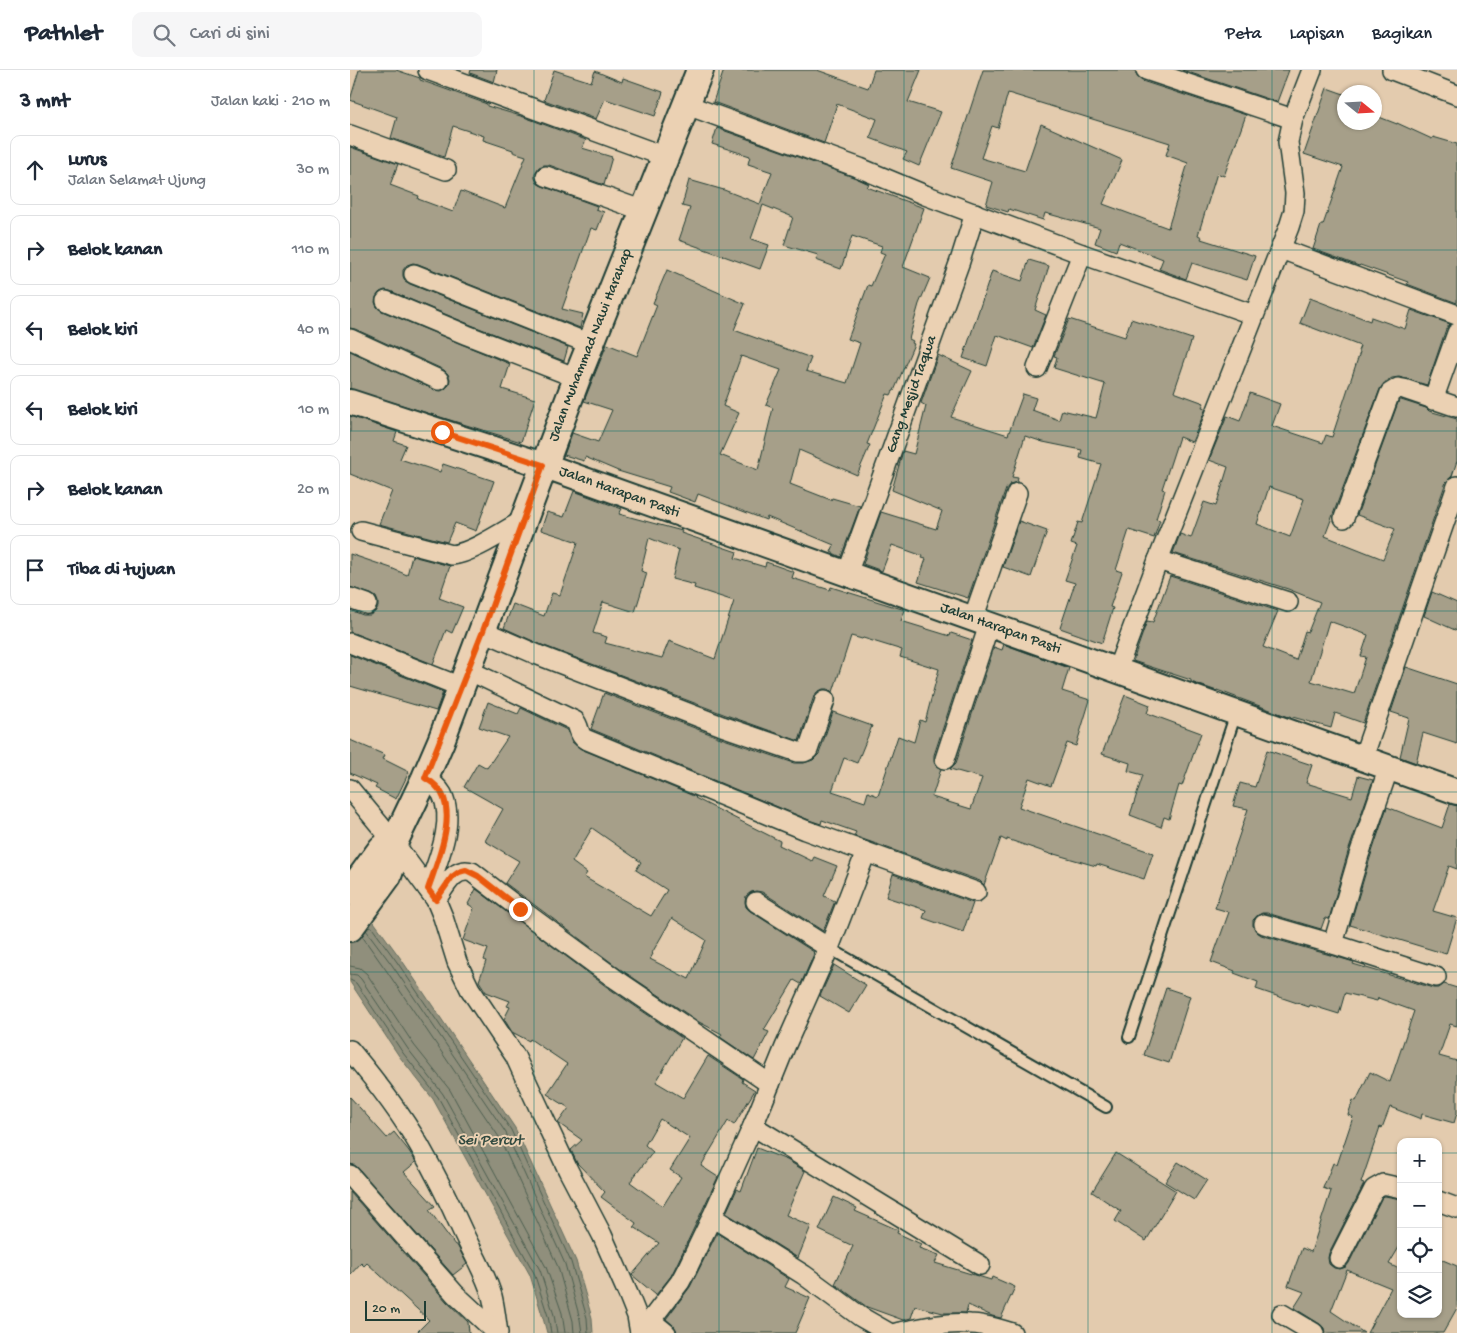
<!DOCTYPE html>
<html lang="id">
<meta charset="utf-8">
<style>
:root{--surface:#fff;--page:#f6f6f7;--text:#1f2937;--muted:#747a83;--line:#e0e1e3}
body{margin:0;font-family:"Gochi Hand",sans-serif;background:var(--page);color:var(--text)}
.controls{position:absolute;right:15px;bottom:15px;display:grid;overflow:hidden;border-radius:10px;box-shadow:0 1px 4px #0004}
.controls button{width:45px;height:45px;display:grid;place-items:center;padding:0;border:0;border-bottom:1px solid var(--line);background:var(--surface);color:var(--text);font:25px sans-serif}
.compass{position:absolute;left:987px;top:15px;width:45px;height:45px;border-radius:50%;background:var(--surface);box-shadow:0 1px 4px #0004;rotate:108deg}
.scale{position:absolute;left:15px;bottom:12px;width:61px;box-sizing:border-box;padding-left:5px;border:2px solid #1f3d34;border-top:0;font-size:14px;line-height:18px;white-space:nowrap;color:#1f3d34;-webkit-text-stroke:4px #ebd1b3;paint-order:stroke}
.stop{position:absolute;width:15px;height:15px;margin:-11px;border:4px solid #ea580c;border-radius:50%;background:#fff}
.stop.end{background:#ea580c;border-color:#fff;box-shadow:0 1px 5px #0008}
.list{margin:0;padding:0;list-style:none}
h2{display:flex;justify-content:space-between;align-items:center;height:65px;margin:0;padding:0 20px;font-size:21px}
h2 small{font-size:16px;font-weight:400;color:var(--muted)}
.list li{display:grid;grid-template-columns:32px 1fr auto;gap:15px;align-items:center;box-sizing:border-box;height:70px;margin:0 10px 10px;padding:0 10px;border:1px solid var(--line);border-radius:10px}
.list b{display:block;font-size:19px;white-space:nowrap}
.list p{margin:0;font-size:16px;white-space:nowrap;color:var(--muted)}
.list em{font-size:16px;font-style:normal;color:var(--muted)}
.icon{flex:none;width:28px;height:28px;fill:none;stroke:currentColor;stroke-width:2;stroke-linecap:round;stroke-linejoin:round}
.map{position:relative;flex:none;width:1107px;height:1263px;overflow:hidden}
header{display:flex;align-items:center;gap:30px;box-sizing:border-box;height:70px;padding:0 25px;background:var(--surface);border-bottom:1px solid var(--line)}
header strong{font-size:24px}
nav{display:flex;gap:28px;margin-inline-start:auto;font-size:18px}
.search{width:350px;height:45px;background:var(--page);display:flex;align-items:center;gap:12px;box-sizing:border-box;padding:0 18px;border-radius:10px;color:var(--muted);font-size:19px}
main{display:flex}
aside{flex:1;background:var(--surface)}
.map>svg:first-child{display:block}
.water{fill:#908f7b;stroke:#636e5f}
.lines{fill:none;stroke-linecap:round;stroke-linejoin:round}
.shore{stroke:#4c5e50;stroke-width:1}
.building{fill:#a69f89;stroke:#1f3d34;fill-rule:evenodd}
.service-casing{stroke:#1f3d34;stroke-width:14}
.minor-casing{stroke:#1f3d34;stroke-width:22}
.tertiary-casing{stroke:#1f3d34;stroke-width:28}
.secondary-casing{stroke:#1f3d34;stroke-width:30}
.service{stroke:#ebd1b3;stroke-width:10}
.minor{stroke:#ebd1b3;stroke-width:19}
.tertiary{stroke:#ebd1b3;stroke-width:24}
.secondary{stroke:#ebd1b3;stroke-width:26}
.route{stroke:#ea580c;stroke-width:6}
.grid{fill:none;stroke:#0f766e;stroke-width:1;stroke-opacity:0.55}
.labels{text-anchor:middle;dominant-baseline:central;stroke-width:4;stroke-linejoin:round;paint-order:stroke}
.street-label{font-size:15px;fill:#1f3d34;stroke:#ebd1b3}
.water-label{font-size:16px;font-style:italic;fill:#30493f;stroke:#ebd1b3}
</style>
<header>
<strong>Pathlet</strong>
<div class="search"><svg class="icon" aria-label="search" viewBox="0 0 24 24"><circle cx="10" cy="10" r="6"/><path d="M15 15l6 6"/></svg>Cari di sini</div>
<nav><a>Peta</a><a>Lapisan</a><a>Bagikan</a></nav>
</header>
<main>
<aside>
<h2>3 mnt<small>Jalan kaki · 210 m</small></h2>
<ul class="list">
<li><svg class="icon" aria-label="ahead" viewBox="0 0 24 24"><path d="M12 20V5M6 11l6-6 6 6"/></svg><div><b>Lurus</b><p>Jalan Selamat Ujung</p></div><em>30 m</em></li>
<li><svg class="icon" aria-label="right" viewBox="0 0 24 24"><path d="M7 20v-9h11M14 6l5 5-5 5"/></svg><div><b>Belok kanan</b></div><em>110 m</em></li>
<li><svg class="icon" aria-label="left" viewBox="0 0 24 24"><path d="M17 20v-9H6M10 6l-5 5 5 5"/></svg><div><b>Belok kiri</b></div><em>40 m</em></li>
<li><svg class="icon" aria-label="left" viewBox="0 0 24 24"><path d="M17 20v-9H6M10 6l-5 5 5 5"/></svg><div><b>Belok kiri</b></div><em>10 m</em></li>
<li><svg class="icon" aria-label="right" viewBox="0 0 24 24"><path d="M7 20v-9h11M14 6l5 5-5 5"/></svg><div><b>Belok kanan</b></div><em>20 m</em></li>
<li><svg class="icon" aria-label="arrive" viewBox="0 0 24 24"><path d="M6 21V4h12l-3 4 3 4H6"/></svg><div><b>Tiba di tujuan</b></div></li>
</ul>
</aside>
<div class="map">
<svg width="1107" height="1263" viewBox="0 0 1107 1263">
<rect width="100%" height="100%" fill="#e3cbae"/>
<filter id="ink" filterUnits="userSpaceOnUse"><feTurbulence type="fractalNoise" baseFrequency=".02" numOctaves="2"/><feDisplacementMap in="SourceGraphic" scale="10" xChannelSelector="R" yChannelSelector="G"/><feConvolveMatrix kernelMatrix="1 2 1 2 8 2 1 2 1" color-interpolation-filters="sRGB"/></filter>
<g filter="url(#ink)">
<path class="water" d="M0,819l51,70 114,169 61,133 16,57 1,15h-46l-4,-15 -13,-43 -97,-176 -34,-43 -49,-74z"/>
<g class="lines">
<path class="shore" d="M20,855l27,37 114,168 60,132 16,56 1,15
M16,860l26,35 114,168 59,131 15,55 2,14
M12,866l24,34 113,167 59,130 15,54 1,12
M0,896l10,2 7,6 47,71 36,45 96,177 16,46 3,20
M0,904l7,1 4,4 47,70 35,45 97,176 14,45 3,18
M0,910l6,3 47,70 35,44 96,176 14,43 3,17"/>
</g>
<path class="building" d="M9,0h37l24,8v2l67,24v2l37,11 62,23 -4,8 30,9 -8,28 -55,-20h-5l-5,2 -4,6v5l2,5 5,3 55,20 -1,3 8,3 -7,18 -6,-2 -29,81 21,5 -3,14 -162,-64 -5,-1 -6,2 -4,5v6l2,5 5,3 158,63 -4,14 -93,-36 -81,-34 -5,-1 -5,2 -4,5 -1,5 2,5 5,4 128,53 -8,25 33,10 -14,43 -171,-53v-38l85,39 6,1 4,-2 4,-4 1,-6 -2,-5 -4,-4 -89,-41 -5,-1v-181l48,17 -8,21 29,11 -1,3 35,13 8,-21 44,17 21,-52 -13,-4v-2l-30,-10 1,-4 -31,-10 -9,31 -53,-19 6,-21 -47,-17z
M121,0h26l-3,12 -24,-9z
M204,0l37,12 4,-11 27,11 1,-4 40,14 -8,24 -50,-17 -9,20 -52,-19z
M374,0h93l51,18 6,-18h47l-13,32 33,10 -22,54 -16,-7 4,-7 -37,-14 7,-19 -40,-15 -13,39 -111,-41z
M633,0h152l2,7 5,4 104,34 -22,61 -7,-3 -19,62 4,2 -1,2 54,17 -8,24 -55,-17 -6,16 -27,-10 4,-10 -44,-17 -3,9 -21,-8 5,-15 -55,-15 -2,7 -34,-11 -1,3 -22,-7 7,-23 -42,-14zM658,23l162,50 -4,12 22,8 -20,65 -65,-24 19,-44 -81,-36 -16,47 -44,-13 11,-32 6,2z
M832,0h107l-12,32z
M977,18l17,6v28h30v-7l23,9v-1l35,16 1,-2 24,7v159l-50,-19 1,-2 -48,-17 -1,1 -46,-17 8,-24h2l20,-58 -39,-13z
M367,58l139,50 13,6 -2,3 57,21 -21,59 27,11 -11,26 -10,35 4,2 -1,2 2,1 -20,47h-1l-2,4 -4,-1 -20,50 3,1 -13,30 -58,-25 -9,34 41,16 1,-2 28,8 -19,51 -10,-5 3,-7 -67,-28 -1,3 -68,-26 -3,8 -27,-10 2,-5 -52,-16 -33,-14 -1,4 -20,-6 8,-22 26,9 14,-32 -28,-9 23,-57 30,12 20,-51 -4,-2 14,-33 78,34 -11,26 77,28 -5,13 41,12 13,-40 -12,-4 20,-54 3,1 14,-32 -5,-2 2,-6 -30,-10 -11,33 -25,-9 2,-5 -34,-10 9,-28 -30,-12 -12,34 18,6 -9,24 -81,-29 11,-32 -8,-2 7,-26 35,10 36,14 12,-32 -24,-8 2,-8 -38,-12zM391,286l40,14 -15,35 7,3 -15,62 -38,-15 19,-42 -16,-7z
M679,190l20,6 -14,44 11,5 -13,33 -36,-13 -10,31 -24,-8 29,-87 30,10z
M960,228l60,23 1,-4 34,12 6,-19 39,14 -4,5 -19,56 -28,-8 -7,1 -8,5 -4,6 -55,147 58,23 12,-30 -38,-14 42,-115h2l25,8 3,3 28,8v42l-5,15 -6,6 -83,241 -28,-10 -4,15 -42,-12v1l-72,-27v1l-26,-9v-2l-58,-19 14,-40 6,1 17,-46 108,35 -15,36 33,13 9,-29 3,1 12,-30 -32,-13 -115,-36 7,-19 11,4 13,-36 12,4 12,-39 -19,-7 18,-44 13,5 10,-28 30,11 -8,22 51,17 3,-8 6,2 28,-85 -2,-1 2,-5 -60,-23zM919,417l35,12 -14,38 -33,-13zM979,551l39,14 -7,21 5,1 -12,37 -43,-13z
M719,249l56,18 6,-18 61,20 -18,53 30,11 -2,4 4,1 -14,34 -13,-5 -17,52 3,1 -9,29 4,1 -6,18 -25,-8 -13,40 6,2 -12,35 3,1 -11,35 -42,-15 15,-45 -10,-3 12,-34 -6,-2 7,-22 4,1 19,-59 -21,-6 2,-8 -39,-8 -18,-6 -13,41 6,1 -1,4 -7,2 -4,5 -38,109 -50,-16 8,-23 -4,-1 1,-2 -31,-11 -10,26 -19,-7 18,-52 55,17 6,-18 -50,-21 11,-39 11,3 12,-48 -5,-3 17,-48 34,16 -21,46 57,18 15,-41 13,4 -4,12 27,10 3,-10 34,8 9,-34 -51,-16 3,-11 -3,-1z
M0,346l47,16 -3,9 12,4 -6,14 40,13 3,-8 51,17 -18,50 -21,-8 -8,19 -68,-18 13,-33 -42,-17z
M224,421l48,18 -3,5 63,17 -1,2 56,19 -2,6 30,9 1,-5 28,10 -2,6 38,12 1,-3 74,23 -4,11 49,15 1,-3 21,7 -38,115v7l2,4 5,3 -9,28 39,12 11,-31 -32,-9 6,-6 38,-116 8,3 2,-6 65,24 -7,23 28,9 -14,46 -9,-3 -16,43 -22,-8 -10,29 134,46 -9,26 -47,-15 -1,2 -42,-12 -1,1 -46,-16v2l-6,-3 -17,47 -4,-4 -126,-45 2,-4 -34,-12 -1,4 -12,-4 -218,-91 13,-36 114,44 76,26h10l9,-3 6,-6 14,-42 39,14 -15,37 -13,-5 -12,33 33,11 3,-10 10,4 20,-60 16,6 6,-22 5,2 14,-53 -39,-12 2,-7 -39,-12 -1,1 -11,-3 -18,56 -5,-3h-5l-6,3 -3,4 -15,45 -73,-26 -184,-70 -38,-17 9,-24 31,12 8,-23 8,2 18,-53 -37,-12 6,-18 17,5zM299,468l30,12 -7,29 23,6 -1,3 40,13 -19,58 -46,-18 -7,17 -57,-15 2,-6 -14,-4 10,-31 32,10 12,-39 -6,-2z
M669,451l28,10 -16,46 -28,-10z
M0,484l41,14 16,7 5,-19 38,10 -11,32 24,9 -11,26 -6,-3 -13,34 -83,-32v-22l13,5h7l5,-3 3,-5v-5l-2,-5 -5,-3 -21,-7z
M1082,522l25,11v28l-33,-15z
M0,585l93,37 -7,19 -86,-25z
M1056,597l51,17v60l-34,-11 -7,30 -16,-6 9,-39 -18,-6z
M775,625l25,10 -3,8 54,20 -19,53 -3,-1 -10,34 -5,-2 -3,10 -31,-12 13,-40 -15,-4 2,-8 -28,-9z
M138,632l30,12 3,-6 46,22 5,12 9,7 115,48 -1,1 85,43 -1,4 33,16 2,-4 23,9 -13,30 11,5 -12,30 -61,-39 -6,-1 -5,1 -5,4 -1,6 1,5 4,4 64,41 -1,1 1,1 -13,30 -7,-4 -30,50 5,2 -15,28 -34,-23 2,-3 -23,-12 -79,-53 -115,-86 14,-22 -34,-20 18,-32 -39,-22 14,-24 9,5 21,-31 -29,-10zM242,758l49,34 -5,8 31,20 -16,26 -67,-39 3,-4 -15,-11zM322,848l34,22 -17,39 -39,-20 3,-5 -1,-1z
M0,670l35,15 -2,4 26,13 -13,27 -21,-11 2,-3 -27,-12z
M917,680l45,15 -6,18 46,14 6,-21 15,4 -25,72 -19,67 -4,-1 -4,11 -54,-16h-5l-5,3 -4,4v6l3,5 5,4 69,20 24,7 -1,2 80,24h6l5,-4 13,4v38l-7,-2 -11,32 18,5v52l-3,10 -32,-9 -1,5 -31,-12 -8,21 -2,-1 -19,56 3,1 -35,69 -1,5 1,6 5,4 6,1 6,-2 3,-4 33,-66 3,-1 16,3v45l-12,20 12,6v44h37v-56l19,8v42l-14,25h-76l24,-45 -44,-18 -16,41 33,22h-39l-1,-5 -4,-4 -26,-16 10,-16 -16,-6 14,-38 9,4 20,-61 -8,-3 10,-25 4,2 16,-48 -5,-2 5,-15 3,1 14,-29 20,10 24,-71 -36,-13 -1,3 -32,-8 -6,21 -29,-9 -1,2 -53,-18 2,-7 -24,-9 1,-2 -24,-9 18,-50 -14,-4 33,-99 -15,-3 7,-23 15,4z
M1100,734l7,1v64l-8,-3 -16,45 24,7 -11,36 -96,-29 20,-67 17,-51 55,21z
M543,804l80,29 -10,29 -40,-14 3,-8 -40,-13z
M126,819l131,98 75,51 -26,44 27,16 25,-42 35,23 -1,3 13,8 -21,35 -6,-4 -27,45 17,11 -41,87 -6,12 -15,19 -24,-20 27,-32 -25,-16 2,-4 -35,-26 4,-5 -28,-29 -6,-13 11,-10 -24,-17 11,-15 -22,-14 20,-30 -37,-25 -1,2 -17,-9 -8,-13 6,-12 -3,-1 3,-5 -24,-9 -7,-11 7,-20 -2,-1 4,-11 -25,-9 11,-32 -6,-4zM310,1049l30,19 -20,32 11,7 -18,29 -33,-24 23,-30 -8,-7z
M484,895l32,20 -17,28 -29,-17z
M816,918l24,8 -21,67 -25,-8z
M0,1027l37,41 7,-6 15,19 7,11 -12,10 31,34 -6,4 26,35h2l10,19 -14,11 -95,-107 -4,-3 -4,-1z
M407,1078l30,12 18,11 -19,44 25,11 -13,32 -72,-45 11,-24 4,2z
M766,1083l60,38 -30,50 -31,-20 6,-10 -29,-19z
M828,1092l29,18 -13,20 -29,-18z
M0,1122l97,110 21,20 1,11h-53l13,-13 -62,-57 -3,3 -3,-3 -11,12z
M484,1127l23,11 -2,3 43,19 -1,3 24,11 -2,4 20,7 -4,8 56,17 1,-3 23,10 -14,31 -9,-2 -24,-11 -2,8h-23l-28,-7 -4,12 -8,2 -36,-13 -32,-23 18,-38 -34,-16z
M367,1163l72,46 -4,8 25,11 -15,35h-118l-1,-4 -3,-4 -7,-6 24,-32z"/>
<g class="lines">
<g class="service-casing">
<path id="service" d="M479,878l277,159
M779,967l107,-324"/>
</g>
<g class="minor-casing">
<g id="minor">
<path d="M78,0l238,87"/>
<path d="M796,0l147,49"/>
<path d="M1042,0l65,25"/>
<path d="M337,35l173,63 65,27 157,59 172,61"/>
<path d="M0,65l96,35"/>
<path d="M196,106l98,35"/>
<path d="M931,179l176,66"/>
<path d="M64,204l176,70"/>
<path d="M36,231l81,34 110,43"/>
<path d="M0,269l89,41"/>
<path d="M687,298l45,-114"/>
<path d="M1083,330l24,-67"/>
<path d="M994,448l46,-125 8,-5 6,1 53,18"/>
<path d="M11,461l91,24c20,-2 52,-24 70,-34"/>
<path d="M808,490l130,42"/>
<path id="s1" d="M497,504l113,-313 15,-48"/>
<path d="M0,528l17,6"/>
<path d="M623,549l44,-126"/>
<path d="M133,561l55,24 184,71 76,26h6l4,-2 17,-50"/>
<path d="M0,573l111,44"/>
<path d="M118,600l107,51c5,6 3,14 10,18l220,91 171,62"/>
<path d="M767,600l41,-110 131,-333 5,-16 1,-18 -7,-51 5,-23 19,-49"/>
<path d="M1013,688l94,-272"/>
<path d="M595,689l44,-134"/>
<path d="M1039,697l-30,88 -26,89 103,33"/>
<path d="M75,708c7,5 13,9 17,16 14,28 -5,68 -14,95"/>
<path d="M0,719l38,46 48,65 7,17 14,45 13,27 45,67 11,24 42,90 34,65 27,61 8,20 3,17"/>
<path d="M86,830c9,-13 18,-34 36,-28l48,37 94,69 156,106"/>
<path d="M406,832l73,46"/>
<path d="M914,854l69,20"/>
<path d="M0,980c25,30 50,62 69,95 16,28 30,56 43,85 10,22 23,42 30,66 3,12 4,24 6,37"/>
<path d="M403,1056l227,139"/>
<path d="M0,1105l105,119 42,39"/>
<path d="M1088,1131l19,7"/>
<path d="M362,1147l92,58 57,42 28,16"/>
<path d="M989,1188l35,-69 9,-5 18,4"/>
<path d="M932,1244l32,19"/>
<path d="M300,1250l16,13"/>
<path d="M290,1260l7,-5 33,-43 7,-13 25,-52 41,-91 32,-79 44,-99 37,-96"/>
<path d="M546,1263c24,-5 49,-11 74,-9 14,0 29,5 42,9"/>
</g>
</g>
<g class="tertiary-casing">
<g id="tertiary">
<path id="s2" d="M0,332l193,63 914,327"/>
</g>
</g>
<g class="secondary-casing">
<g id="secondary">
<path d="M0,822l32,-44 12,-5"/>
<path id="s3" d="M0,858l38,-52 6,-17v-16l31,-65 16,-37 136,-363 123,-308"/>
</g>
</g>
<use href="#service" class="service"/>
<use href="#minor" class="minor"/>
<use href="#tertiary" class="tertiary"/>
<use href="#secondary" class="secondary"/>
</g>
</g>
<g class="lines" filter="url(#ink)">
<path class="route" d="M92,362l101,33 -60,166 -58,147c3,2 7,4 10,7 26,23 2,77 -7,104l8,11 16,-23 7,-5 7,-2 12,6 42,33"/>
</g>
<path class="grid" d="M184,0v1263M369,0v1263M554,0v1263M738,0v1263M922,0v1263M0,180h1107M0,361h1107M0,541h1107M0,722h1107M0,902h1107M0,1083h1051M1088,1083h19"/>
<g class="labels">
<g class="street-label">
<text stroke="none"><textPath href="#s3" startOffset="634">Jalan Muhammad Nawi Harahap</textPath></text>
<text stroke="none"><textPath href="#s1" startOffset="191">Gang Mesjid Taqwa</textPath></text>
<text stroke="none"><textPath href="#s2" startOffset="284">Jalan Harapan Pasti</textPath></text>
<text stroke="none"><textPath href="#s2" startOffset="689">Jalan Harapan Pasti</textPath></text>
</g>
<g class="water-label">
<text x="140" y="1071">Sei Percut</text>
</g>
</g>
</svg>
<div class="controls">
<button>+</button>
<button>−</button>
<button><svg class="icon" aria-label="locate" viewBox="0 0 24 24"><circle cx="12" cy="12" r="6"/><path d="M12 2v4M12 18v4M2 12h4M18 12h4"/></svg></button>
<button><svg class="icon" aria-label="layers" viewBox="0 0 24 24"><path d="M12 4l9 5-9 5-9-5zM3 14l9 5 9-5"/></svg></button>
</div>
<svg class="compass" viewBox="-18 -18 36 36"><path d="M0-13l5 13h-10z" fill="#e53935"/><path d="M0 13l5-13h-10z" fill="#747a83"/></svg>
<div class="scale">20 m</div>
<div class="stop" style="left:92px;top:362px"></div>
<div class="stop end" style="left:170px;top:839px"></div>
</div>
</main>
